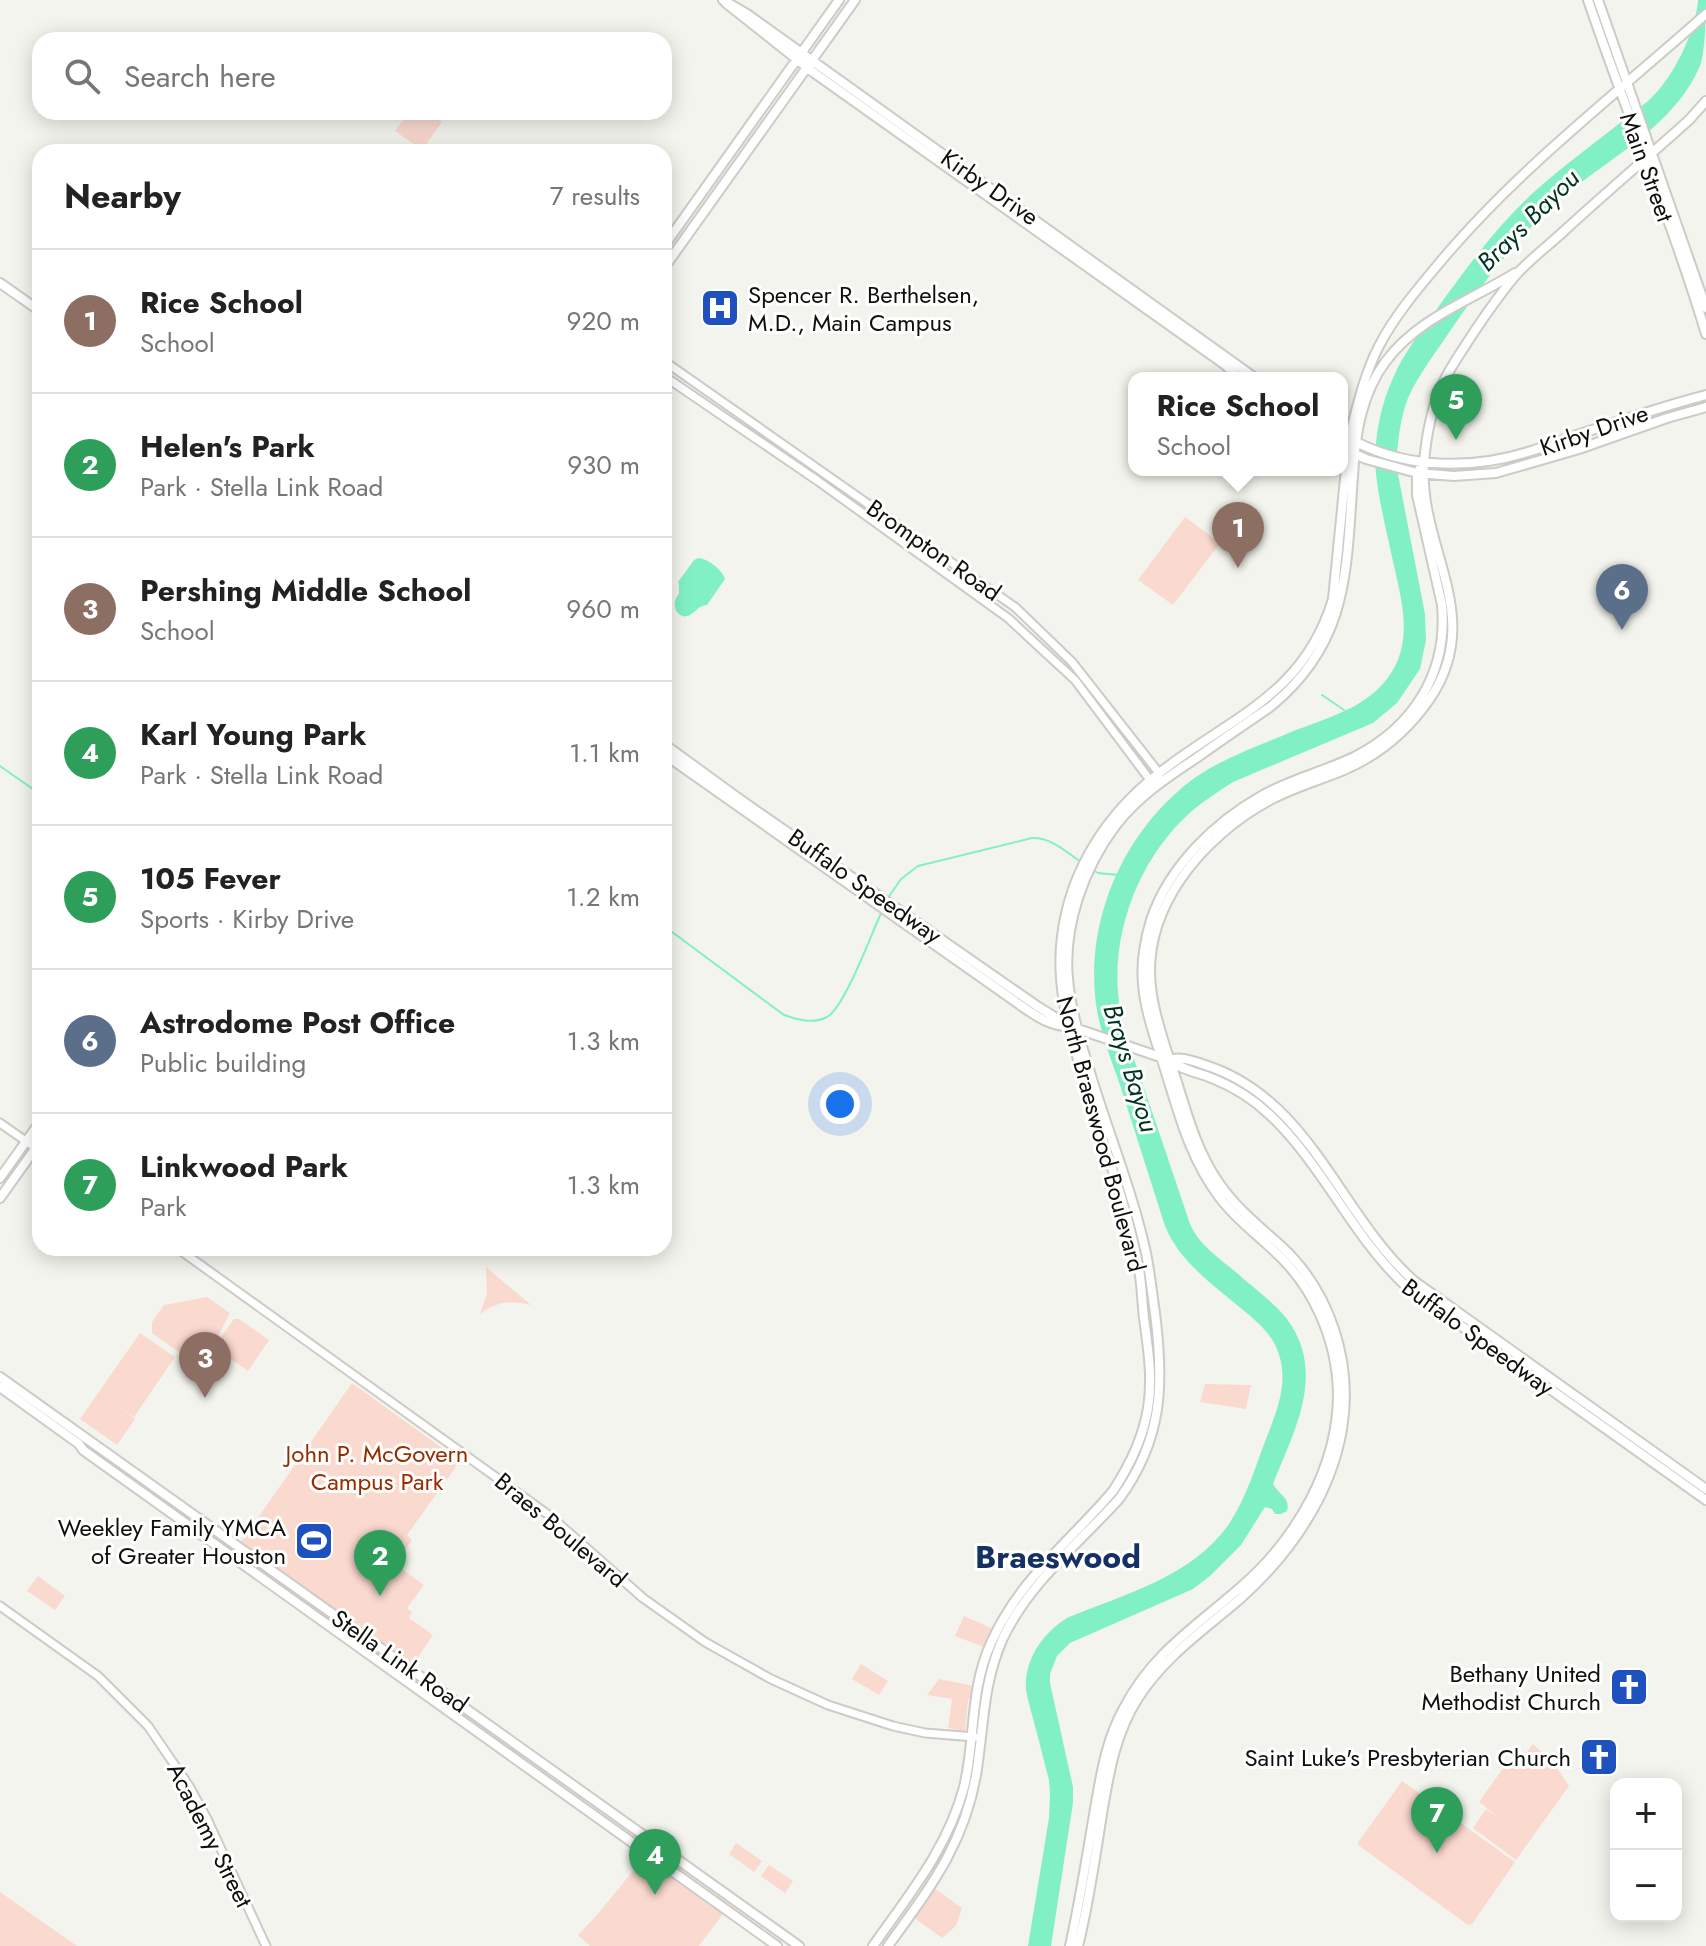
<!DOCTYPE html>
<meta charset="utf-8">
<style>
:root{--surface:#fff;--page:#f2f2f2;--text:#222;--muted:#767676;--line:#e0e0e0;--accent:#ea580c}
body{margin:0;font-family:Jost,sans-serif;background:var(--page);color:var(--text)}
.controls{position:absolute;right:24px;bottom:24px;display:grid;overflow:hidden;border-radius:16px;box-shadow:0 4px 20px #0003}
.controls button{width:72px;height:72px;display:grid;place-items:center;padding:0;border:0;border-bottom:2px solid var(--line);background:var(--surface);color:var(--text);font:40px sans-serif}
.you{position:absolute;left:840px;top:1104px;width:28px;height:28px;margin:-20px;border:6px solid #fff;border-radius:50%;background:#1a73e8;box-shadow:0 0 0 12px #1a73e833}
.badge{display:grid;place-items:center;width:52px;height:52px;border-radius:50%;background:var(--accent);color:#fff;font-size:26px;font-weight:700}
.pin{position:absolute;translate:-50% -66px;filter:drop-shadow(0 2px 4px #0008)}
.pin::after{content:'';position:absolute;top:42px;width:28px;height:24px;background:inherit;clip-path:polygon(0 0,100% 0,50% 100%)}
.popup{position:absolute;left:1128px;top:372px;width:220px;height:104px;box-sizing:border-box;display:grid;place-content:center;border-radius:16px;background:var(--surface);filter:drop-shadow(0 2px 6px #0005);font-size:26px;white-space:nowrap;color:var(--muted)}
.popup b{font-size:30px;color:var(--text)}
.popup::after{content:'';position:absolute;left:50%;top:100%;margin-left:-16px;border:16px solid transparent;border-top-color:var(--surface)}
.list{margin:0;padding:0;list-style:none}
h2{display:flex;justify-content:space-between;align-items:center;height:104px;margin:0;padding:0 32px;font-size:34px}
h2 small{font-size:26px;font-weight:400;color:var(--muted)}
.list li{display:grid;grid-template-columns:52px 1fr auto;gap:24px;align-items:center;box-sizing:border-box;height:144px;padding:0 32px;border-top:2px solid var(--line)}
.list b{display:block;font-size:30px;white-space:nowrap}
.list p{margin:0;font-size:26px;white-space:nowrap;color:var(--muted)}
.list em{font-size:26px;font-style:normal;color:var(--muted)}
.icon{flex:none;width:44px;height:44px;fill:none;stroke:currentColor;stroke-width:2;stroke-linecap:round;stroke-linejoin:round}
.map{position:relative;flex:none;width:1706px;height:1946px;overflow:hidden}
.search{position:absolute;background:var(--surface);box-shadow:0 4px 20px #0003;left:32px;top:32px;width:640px;height:88px;display:flex;align-items:center;gap:20px;box-sizing:border-box;padding:0 28px;border-radius:24px;color:var(--muted);font-size:30px}
.panel{position:absolute;background:var(--surface);box-shadow:0 4px 20px #0003;left:32px;top:144px;width:640px;height:1112px;border-radius:24px}
.map>svg:first-child{display:block}
.green{fill:#fad9cf}
.water{fill:#82f0c5}
.lines{fill:none;stroke-linecap:round;stroke-linejoin:round}
.stream{stroke:#82f0c5;stroke-width:2}
.minor-casing{stroke:#cccbc6;stroke-width:11}
.major-casing{stroke:#cccbc6;stroke-width:12}
.minor{stroke:#fff;stroke-width:7}
.major{stroke:#fff;stroke-width:8}
.labels{text-anchor:middle;dominant-baseline:central;stroke-width:6;stroke-linejoin:round;paint-order:stroke}
.street-label{font-size:24px;fill:#0f0f0d;stroke:#fffffe}
.poi-label{font-size:24px;fill:#0f0f0d;stroke:#fffffe;text-anchor:end}
.park-label{font-size:24px;fill:#972b00;stroke:#fffffe}
.water-label{font-size:26px;font-style:italic;fill:#003424;stroke:#fffffe}
.district-label{font-size:32px;font-weight:bold;fill:#153066;stroke:#fffffe}
</style>
<div class="map">
<svg width="1706" height="1946" viewBox="0 0 1706 1946">
<rect width="100%" height="100%" fill="#f4f4ee"/>
<path class="green" d="M409,112h19l14,10 -20,28 -27,-19z
M1185,517l35,26 -47,62 -35,-25z
M486,1267l45,38c-22,-5 -33,-4 -51,9l7,-21z
M207,1297l23,16 -17,33 -11,15 -8,2 -42,-30v-11l12,-17z
M234,1319h5l30,21 -21,31 -32,-22 5,-12z
M140,1333l35,24 -41,60 -14,-9 15,11 -18,26 -37,-26z
M352,1383l108,78 -53,74 5,5 -17,24 29,21 -17,23 5,4 -3,6 24,17 -20,30 -172,-123z
M1205,1384l46,1 -5,24 -46,-7z
M38,1576l27,20 -10,14 -28,-19z
M964,1616l29,13 -9,18 -29,-11z
M861,1664l27,17 -9,14 -27,-16z
M939,1679l35,7 -3,13h-3l-3,32 -17,-3 4,-29 -25,-4z
M1533,1744l21,19 15,23 -53,74 -43,-32 13,-19 15,10 -22,-17 27,-38 15,-4z
M1402,1781l113,81 -43,62 -4,1 -110,-80 1,-4z
M736,1843l26,18 -8,11 -25,-18z
M645,1856l78,58 -24,32h-109l-12,-11 19,-20z
M769,1865l24,16 -8,12 -24,-17z
M934,1888l28,20 -6,18 -14,12 -29,-21z
M0,1892l77,54h-77z"/>
<path class="water" d="M1698,0h8c0,15 -1,54 -6,66 -25,58 -84,88 -131,126 -48,39 -84,88 -119,139 -14,21 -31,43 -42,67 -8,20 -10,44 -12,66l29,150 1,26 -6,29 -23,34 -24,20 -140,59c-14,9 -28,18 -40,28 -55,48 -85,127 -73,199 5,27 16,55 25,82 15,44 30,88 45,133 9,21 29,34 47,49 16,15 36,28 50,46 40,54 7,112 -14,165 5,10 18,14 14,27l-6,3h-6l-3,-5 -7,-2 -24,38 -31,31 -17,13 -123,54 -13,13 -7,18v9l23,104v16l-22,143h-23l21,-128 1,-24 -1,-14c-5,-18 -9,-36 -14,-54 -3,-12 -7,-24 -9,-36 -2,-31 17,-57 41,-72 57,-24 125,-41 162,-94 18,-27 27,-60 39,-90 12,-31 23,-61 5,-93 -8,-13 -19,-22 -30,-31 -29,-25 -63,-47 -78,-84 -15,-47 -30,-94 -45,-141 -9,-26 -20,-53 -24,-81 -11,-86 29,-176 100,-227 29,-20 63,-31 95,-45 41,-16 88,-27 107,-72 13,-33 1,-70 -6,-103 -6,-28 -13,-56 -16,-83 -3,-32 4,-67 17,-96 10,-24 27,-45 41,-65 33,-46 66,-92 109,-129 34,-29 70,-55 105,-83 24,-21 48,-69 50,-101z
M698,558c9,0 25,12 27,21l-18,26c-9,1 -9,5 -17,10 -9,5 -17,-4 -15,-14 3,-9 4,-2 4,-12 0,-2 0,-5 -1,-7l16,-22z"/>
<g class="lines">
<path class="stream" d="M1322,695l22,15
M0,766l40,28
M1093,870l5,3 20,2
M888,898l13,-19 17,-13 114,-28c19,-1 34,14 49,24
M664,926l120,89c14,5 29,9 43,2 18,-10 45,-85 55,-106"/>
<g class="minor-casing">
<path id="minor" d="M664,361l351,246 57,55 87,111v5
M664,376l154,105 190,137 67,62 75,100 3,1
M0,1123l40,28
M177,1248l373,268 93,82 62,44 66,37 57,26 65,21 32,7 50,4
M0,1606l98,70 50,50 41,60 18,33 59,127"/>
</g>
<g class="major-casing">
<path id="major" d="M723,0l24,14 508,364
M1588,0c38,112 84,221 118,334
M1598,0l108,308
M726,3l87,69 411,292 16,14
M664,246l175,-246
M664,268l191,-268
M0,283l40,28
M1342,434c56,35 127,37 189,17 20,-6 39,-14 58,-20 39,-13 78,-26 117,-36
M1342,448l24,11 51,14 37,3 42,-3 83,-24 88,-31 39,-11
M664,744l77,56 296,206 32,20 100,34c14,11 29,12 45,19 20,8 40,21 56,36 54,51 83,123 138,173l298,212
M664,754l359,253c13,9 29,20 46,19
M1169,1060c12,-4 24,1 36,5 106,34 133,148 209,216l292,208
M0,1178l40,-56
M0,1198l40,-56
M0,1377l799,569
M0,1387l79,57 4,6 694,496
M873,1946c35,-50 75,-98 91,-159 12,-49 5,-95 27,-144 29,-65 77,-99 122,-152 17,-26 30,-52 35,-83 5,-30 0,-60 -4,-90 -2,-16 -2,-33 -5,-48 -11,-62 -36,-126 -54,-186 -14,-49 -30,-96 -23,-148 8,-66 45,-122 96,-162 72,-57 146,-78 175,-175l16,-160c8,-32 15,-64 30,-93 15,-29 36,-54 57,-79 78,-95 178,-171 270,-253
M888,1946c42,-58 78,-104 89,-177 7,-47 6,-86 26,-131 26,-55 76,-95 116,-139 44,-60 45,-115 36,-186 -3,-20 -5,-40 -9,-60 -13,-59 -36,-116 -54,-174 -10,-33 -21,-66 -24,-100 -5,-53 16,-112 48,-154 22,-28 50,-47 79,-66 25,-18 50,-35 75,-52 80,-65 76,-137 83,-231 2,-40 8,-82 33,-115 32,-43 84,-60 129,-88
M1070,1946c10,-45 17,-91 25,-137 6,-35 11,-69 29,-101 29,-56 73,-82 118,-122 54,-47 96,-119 96,-192 -1,-55 -25,-109 -66,-145 -18,-17 -37,-31 -52,-51 -31,-40 -42,-88 -57,-135 -8,-25 -18,-52 -20,-79 -2,-21 2,-44 8,-64 18,-54 64,-98 112,-125 29,-16 62,-24 91,-38 60,-30 94,-85 88,-152l-25,-110v-22l5,-8
M1078,1946c11,-43 17,-88 24,-132 7,-41 13,-80 36,-116 27,-42 66,-68 103,-100 49,-44 90,-103 101,-169 11,-66 -11,-137 -61,-183 -22,-20 -45,-38 -62,-63 -24,-34 -33,-74 -46,-113 -8,-24 -17,-49 -21,-75 -14,-84 50,-159 120,-196 23,-12 48,-19 72,-29 35,-15 64,-40 85,-70 58,-84 -11,-152 -5,-237 2,-25 7,-52 17,-76 6,-13 14,-26 22,-38 16,-25 33,-50 52,-73 14,-16 33,-30 49,-45 41,-38 84,-74 125,-111l17,-19"/>
</g>
<use href="#minor" class="minor"/>
<use href="#major" class="major"/>
</g>
<defs>
<g id="hospital-square" transform="scale(2)"><rect x="-9" y="-9" width="18" height="18" rx="4" fill="#1c51be" stroke="#fffffe"/><path d="M-5-5h3v3.5h4V-5h3V5h-3V1.5h-4V5h-3Z" fill="#fff"/></g>
<g id="stadium-square" transform="scale(2)"><rect x="-9" y="-9" width="18" height="18" rx="4" fill="#1c51be" stroke="#fffffe"/><path d="M0-5a6.5 5 0 1 0 0 10a6.5 5 0 1 0 0-10ZM-3.5-1.8h7v3.6h-7Z" fill="#fff"/></g>
<g id="church-square" transform="scale(2)"><rect x="-9" y="-9" width="18" height="18" rx="4" fill="#1c51be" stroke="#fffffe"/><path d="M-1.2-6h2.4v3.5h3.3v2.4h-3.3V6h-2.4V-.1h-3.3v-2.4h3.3Z" fill="#fff"/></g>
</defs>
<g fill-rule="evenodd">
<use href="#hospital-square" x="720" y="308"/>
<use href="#stadium-square" x="314" y="1541"/>
<use href="#church-square" x="1629" y="1687"/>
<use href="#church-square" x="1599" y="1757"/>
</g>
<g class="labels">
<g class="street-label">
<text transform="translate(1647 167) rotate(70)">Main Street</text>
<text transform="translate(990 187) rotate(35)">Kirby Drive</text>
<text transform="translate(1594 430) rotate(-19)">Kirby Drive</text>
<text transform="translate(934 550) rotate(35)">Brompton Road</text>
<text transform="translate(865 886) rotate(35)">Buffalo Speedway</text>
<text transform="translate(1101 1134) rotate(75)">North Braeswood Boulevard</text>
<text transform="translate(1478 1337) rotate(36)">Buffalo Speedway</text>
<text transform="translate(561 1530) rotate(40)">Braes Boulevard</text>
<text transform="translate(400 1661) rotate(35)">Stella Link Road</text>
<text transform="translate(210 1835) rotate(63)">Academy Street</text>
</g>
<g class="poi-label">
<text x="748" y="294" text-anchor="start">Spencer R. Berthelsen,<tspan x="748" dy="28">M.D., Main Campus</tspan></text>
<text x="286" y="1527">Weekley Family YMCA<tspan x="286" dy="28">of Greater Houston</tspan></text>
<text x="1601" y="1673">Bethany United<tspan x="1601" dy="28">Methodist Church</tspan></text>
<text x="1571" y="1757">Saint Luke's Presbyterian Church</text>
</g>
<g class="park-label">
<text x="377" y="1453">John P. McGovern<tspan x="377" dy="28">Campus Park</tspan></text>
</g>
<g class="water-label">
<text transform="translate(1528 220) rotate(-45)">Brays Bayou</text>
<text transform="translate(1131 1068) rotate(73)">Brays Bayou</text>
</g>
<g class="district-label">
<text x="1058" y="1557">Braeswood</text>
</g>
</g>
</svg>
<div class="controls">
<button>+</button>
<button>−</button>
</div>
<div class="you"></div>
<div class="pin badge" style="left:1238px;top:568px;background:#8d6e63">1</div>
<div class="popup"><b>Rice School</b>School</div>
<div class="pin badge" style="left:380px;top:1596px;background:#2e9e5b">2</div>
<div class="pin badge" style="left:205px;top:1398px;background:#8d6e63">3</div>
<div class="pin badge" style="left:655px;top:1895px;background:#2e9e5b">4</div>
<div class="pin badge" style="left:1456px;top:440px;background:#2e9e5b">5</div>
<div class="pin badge" style="left:1622px;top:630px;background:#5c6f8a">6</div>
<div class="pin badge" style="left:1437px;top:1853px;background:#2e9e5b">7</div>
<div class="search"><svg class="icon" aria-label="search" viewBox="0 0 24 24"><circle cx="10" cy="10" r="6"/><path d="M15 15l6 6"/></svg>Search here</div>
<section class="panel">
<h2>Nearby<small>7 results</small></h2>
<ul class="list">
<li><span class="badge" style="background:#8d6e63">1</span><div><b>Rice School</b><p>School</p></div><em>920 m</em></li>
<li><span class="badge" style="background:#2e9e5b">2</span><div><b>Helen's Park</b><p>Park · Stella Link Road</p></div><em>930 m</em></li>
<li><span class="badge" style="background:#8d6e63">3</span><div><b>Pershing Middle School</b><p>School</p></div><em>960 m</em></li>
<li><span class="badge" style="background:#2e9e5b">4</span><div><b>Karl Young Park</b><p>Park · Stella Link Road</p></div><em>1.1 km</em></li>
<li><span class="badge" style="background:#2e9e5b">5</span><div><b>105 Fever</b><p>Sports · Kirby Drive</p></div><em>1.2 km</em></li>
<li><span class="badge" style="background:#5c6f8a">6</span><div><b>Astrodome Post Office</b><p>Public building</p></div><em>1.3 km</em></li>
<li><span class="badge" style="background:#2e9e5b">7</span><div><b>Linkwood Park</b><p>Park</p></div><em>1.3 km</em></li>
</ul>
</section>
</div>
